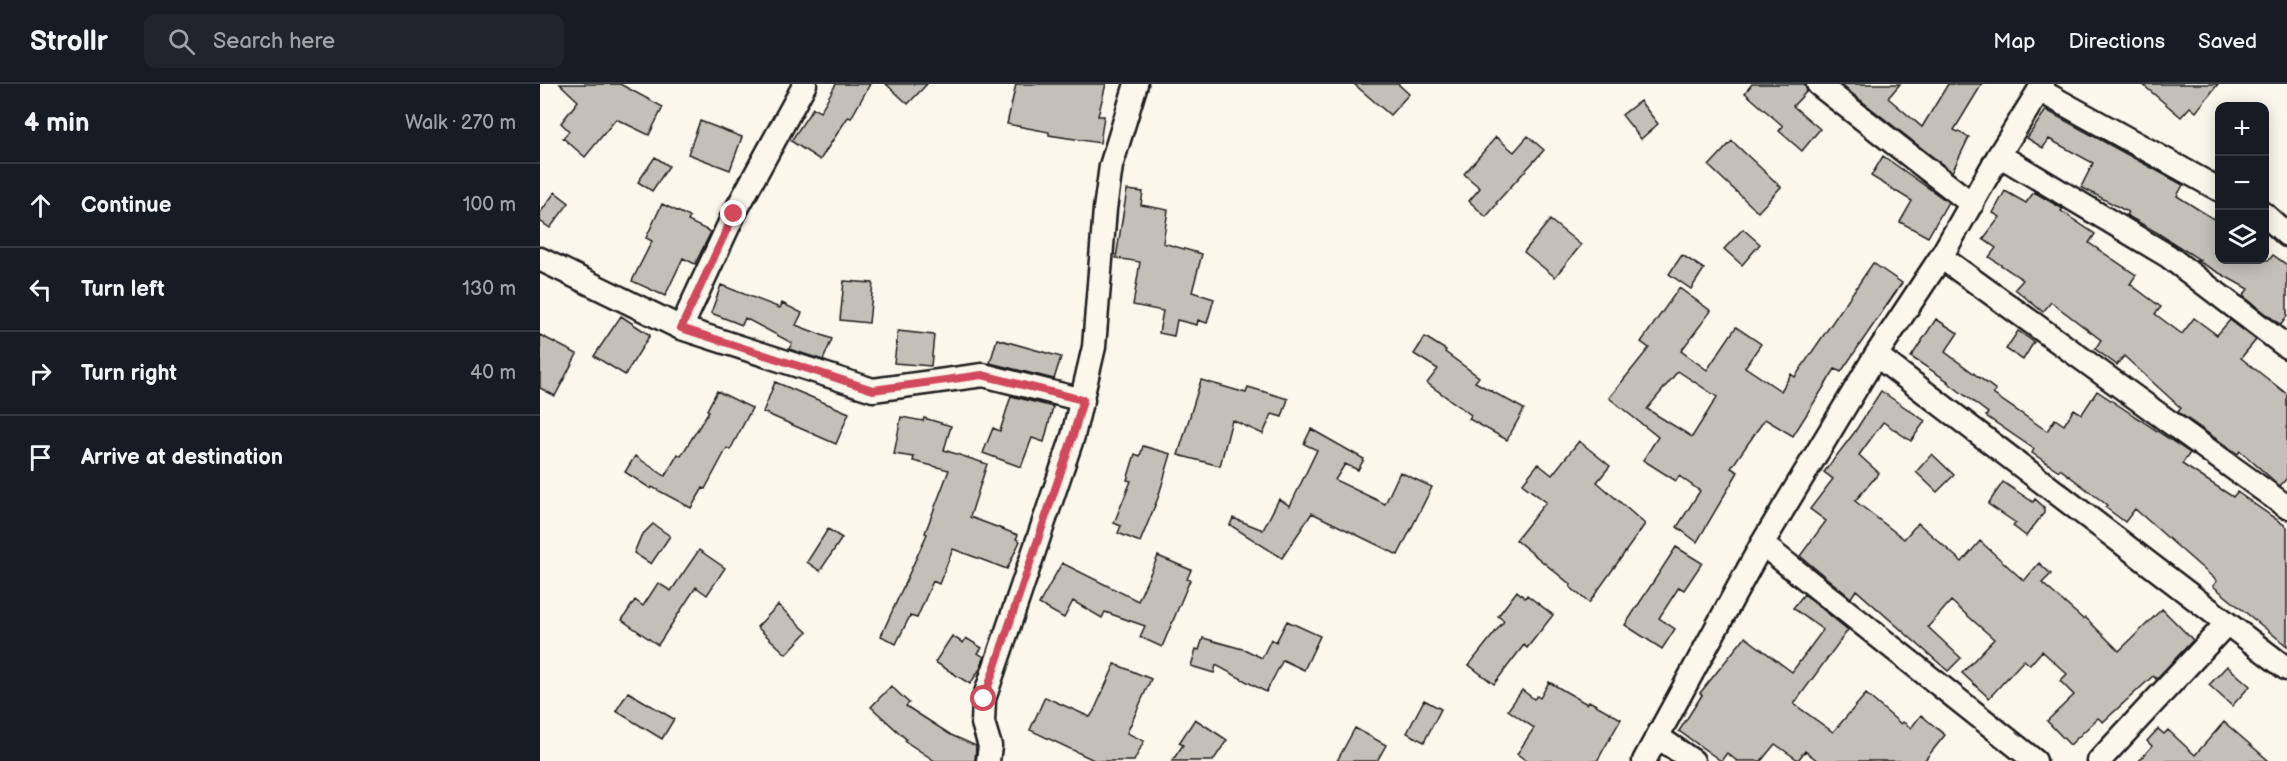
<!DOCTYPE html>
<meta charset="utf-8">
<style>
:root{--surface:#171b24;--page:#20242c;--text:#f1f3f6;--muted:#9ea1a6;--line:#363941}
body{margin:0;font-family:"Balsamiq Sans",sans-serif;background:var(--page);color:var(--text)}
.controls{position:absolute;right:18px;top:18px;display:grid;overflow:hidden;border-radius:12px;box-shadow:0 3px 15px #0003}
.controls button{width:54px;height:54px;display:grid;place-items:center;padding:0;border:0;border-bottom:2px solid var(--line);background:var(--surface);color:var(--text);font:30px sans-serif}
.stop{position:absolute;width:18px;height:18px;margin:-14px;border:4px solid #d1495b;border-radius:50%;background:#fff}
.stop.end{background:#d1495b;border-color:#fff;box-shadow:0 2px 6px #0008}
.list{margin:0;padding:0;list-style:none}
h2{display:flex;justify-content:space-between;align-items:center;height:78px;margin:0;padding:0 24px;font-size:26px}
h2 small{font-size:20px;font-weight:400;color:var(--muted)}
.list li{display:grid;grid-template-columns:39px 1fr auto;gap:18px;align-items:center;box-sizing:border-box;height:84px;padding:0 24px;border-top:2px solid var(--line)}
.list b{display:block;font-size:22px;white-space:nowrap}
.list em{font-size:20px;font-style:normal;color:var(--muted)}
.icon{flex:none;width:33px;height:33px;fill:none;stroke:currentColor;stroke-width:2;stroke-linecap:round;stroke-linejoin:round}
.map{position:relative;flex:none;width:1747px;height:677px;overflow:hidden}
header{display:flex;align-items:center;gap:36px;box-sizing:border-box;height:84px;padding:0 30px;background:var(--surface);border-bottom:2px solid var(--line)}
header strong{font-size:28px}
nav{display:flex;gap:33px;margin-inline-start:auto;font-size:21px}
.search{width:420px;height:54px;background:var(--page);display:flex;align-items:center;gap:15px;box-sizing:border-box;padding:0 21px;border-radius:12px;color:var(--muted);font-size:22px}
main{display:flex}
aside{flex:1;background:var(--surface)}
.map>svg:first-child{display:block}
.building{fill:#c3c0b8;stroke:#1c1c1c;stroke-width:1.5;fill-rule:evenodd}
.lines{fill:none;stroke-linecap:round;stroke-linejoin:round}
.street-casing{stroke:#1c1c1c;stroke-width:27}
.street{stroke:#fbf7ec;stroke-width:22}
.route{stroke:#d1495b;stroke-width:8}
</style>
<header>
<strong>Strollr</strong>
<div class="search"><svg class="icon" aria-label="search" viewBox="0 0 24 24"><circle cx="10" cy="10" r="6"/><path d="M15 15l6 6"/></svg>Search here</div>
<nav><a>Map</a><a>Directions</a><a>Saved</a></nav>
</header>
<main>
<aside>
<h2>4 min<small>Walk · 270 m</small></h2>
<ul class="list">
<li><svg class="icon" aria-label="ahead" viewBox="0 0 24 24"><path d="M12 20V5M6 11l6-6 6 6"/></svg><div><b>Continue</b></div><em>100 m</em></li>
<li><svg class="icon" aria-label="left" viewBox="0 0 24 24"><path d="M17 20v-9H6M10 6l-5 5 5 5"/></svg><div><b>Turn left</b></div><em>130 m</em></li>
<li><svg class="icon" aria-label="right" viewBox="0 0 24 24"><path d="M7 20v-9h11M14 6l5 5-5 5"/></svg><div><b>Turn right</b></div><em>40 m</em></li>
<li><svg class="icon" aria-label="arrive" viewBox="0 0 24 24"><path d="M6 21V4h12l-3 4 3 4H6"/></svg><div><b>Arrive at destination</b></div></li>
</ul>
</aside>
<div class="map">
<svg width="1747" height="677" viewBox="0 0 1747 677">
<rect width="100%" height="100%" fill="#fbf7ec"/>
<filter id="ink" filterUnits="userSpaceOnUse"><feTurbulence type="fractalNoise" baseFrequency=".0167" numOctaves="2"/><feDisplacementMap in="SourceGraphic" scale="12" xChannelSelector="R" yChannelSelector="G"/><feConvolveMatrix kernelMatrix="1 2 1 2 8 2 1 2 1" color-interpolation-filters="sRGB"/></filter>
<g filter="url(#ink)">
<path class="building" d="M20,0h60l43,23 -14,28 -33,-16 -31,38 -22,-19 6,-7 -8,-8 17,-22z
M296,0h34l-19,34 -3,-1 -28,43 -29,-19 22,-33 7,4z
M346,0h41l-19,20z
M476,0h90l-8,32h6l-4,27 -51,-8v-3l-42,-8z
M814,0h44l11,10 -19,21z
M1212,0h53l2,7 -14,15 27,23 -18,22 -23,-20 4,-5 -38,-33z
M1300,0h60l-12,14 34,29 26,-43h34l-28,46 15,7 -17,35z
M1602,0h76l-22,28 -6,-5 -9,10z
M1100,17l18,23 -17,15 -19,-24z
M1506,26l137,75 -6,11 43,27v37h49l4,-5 14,10v51l-6,9 -38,-29 5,-7 -52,-29h4l-44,-28 -30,-17 2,-3 -47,-25 12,-24 -44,-24 -6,9 -16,-10z
M160,37l42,16 -12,33 -42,-16z
M988,52l16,14 -48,53 1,1 -11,13 -17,-16 11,-13 -16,-14 32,-37 18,15z
M1192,57l49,46 -23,25 -49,-46z
M1343,72l65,46 -20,35 -28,-15 12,-21 -41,-25z
M115,73l14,9 -17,25 -14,-9z
M587,106l16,2 -2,13 27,5 -5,33 39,11 -10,38 22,7 -7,24 -9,-3 -1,5 -20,-5 -3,16 -15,-3 4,-22 -30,-6 7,-43 -24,-4z
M1465,107l21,12 8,-11 29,17 -2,2 34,23 -6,9 47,32 -6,9 31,23 -6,7 27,20 12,-16 23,17 13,-15 26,20 -15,18 46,36v84l-7,8 -40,-35 -2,3 -60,-42 3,-4 -57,-52 -7,9 -22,-16 6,-9 -50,-38 -8,10 -28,-23 8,-9 -34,-23 7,-9 -13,-9 17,-22 -7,-4z
M15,108l14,11 -19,25 -10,-7v-8z
M122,120l28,13 -2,4 23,11 -16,32 -12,-6 -18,38 -33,-15 20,-40 -6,-3z
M1010,136l31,25 -26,32 -31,-25z
M1203,145l17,15 -18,21 -18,-16z
M1142,171l22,14 -13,20 -22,-15z
M1333,179l29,20 -61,89 -6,-3 -42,67 -28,-17 -34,49 7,4 -41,70 -20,-15 23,-36 -21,-15 -3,5 -33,-21 15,-23 -49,-39 40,-50 -8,-6 38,-54 32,23 -30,40 26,19 29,-43 25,17 -16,23 36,24 10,-17 4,3zM1138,287l39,26 -25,40 -45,-28z
M304,197l29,2 -4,40 -29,-3z
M181,201l59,23 2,-5 20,10 -6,12 36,14 -9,21 -34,-11 3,-6 -47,-25 -3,7 -31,-12z
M81,232l29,19 -25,40 -31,-19z
M1396,235l22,14 -13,19 51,38 -3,4 54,37 8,-12 9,6 10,-16 8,5 15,-23 93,62 -8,11 51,33 4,-5 50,35v119l-74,-60 4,-5 -82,-72 -10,13 -20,-15 2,-2 -47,-36 -1,2 -27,-18 2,-4 -48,-33 2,-3 -41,-31 1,-1 -37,-24z
M358,247l36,4 -3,31 -37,-3z
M1478,247l16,11 -11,18 -17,-11z
M0,251l37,19 -22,42 -15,-8z
M885,253l21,13 -1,2 34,25 -4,5 49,27 -17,31 -38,-21 2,-4 -44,-32 11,-14 -24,-15z
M457,255l64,18 -7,22 -64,-16z
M661,296l45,13 2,-6 40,12 -6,18 -10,-3 -9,20 -31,-14 -12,46 -42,-11z
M235,298l74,31 -13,31 -73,-32z
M177,307l35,17 -22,42 -3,-2 -22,41 -2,-1 -12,20 -39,-21 -1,2 -26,-17 10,-16 30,20 13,-22 3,2 28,-45 -2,-1z
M1341,307l44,30 -14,20 -28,-19 -24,33 20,18 -24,28 49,38 14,-16 44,39 18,-21 44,40 15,-18 12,11 -9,9 41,36 2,-2 34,34 43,-42 31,31 -37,39 -3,-3 -50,46 -5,-4 -28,27 -23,-24 27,-26 -14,-14 7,-7 -25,-23 -12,14 -6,-5 -35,38 -27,-25 32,-34 -43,-38 -23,26 33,31 -13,13 -92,-81 -5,8 -51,-42 26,-35 -16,-12 23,-30 -9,-7 30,-39z
M471,312l42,11 -9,35 -12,-4 -11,29 -38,-14 10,-25 7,3z
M361,333l22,4 1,-3 27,8 -7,24 43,14 -17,53 48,18 -2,4 4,2 -13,28 -54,-20 -14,35 -6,-3 -16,37 -7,-2 -14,28 -15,-8 46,-102 -2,-1 24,-63 -36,-9 1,-4 -20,-3z
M771,345l53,30 -6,11 -13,-6 -10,16 50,24 15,-32 32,15 -34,68 -86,-42 -30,45 -52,-33 3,-7 30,12 16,-31 11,7 27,-56 -13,-6z
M1039,357l31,25 -13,16 48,42 -56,79 -19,-16 1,-2 -55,-45 30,-38 -24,-18 16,-20 14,11z
M603,362l28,8 -13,44 -18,44 -22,-9 3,-7 -7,-3 17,-42 -4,-1 8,-26 5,2z
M1392,370l22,21 -17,17 -21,-20z
M1463,398l30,20 2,-3 9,8v6l-18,23 -13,-10 3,-3 -28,-19z
M113,440l17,12 -19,28 -17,-11 7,-17z
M288,445l14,9 -22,33 -13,-9z
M1136,463l26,16 -18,27 -5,-3 -20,31 16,11 -13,20 -37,-24z
M159,466l26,18 -18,27 -11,-8 -38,58 -36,-25 13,-20 8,6 15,-23 13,8z
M618,472l33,14 -4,9 3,1 -28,67 -22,-10 5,-11 -40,-14 -3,6 -29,-17 -9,17 -25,-14 23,-41 76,38z
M977,507l8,7 2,-3 26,20 -26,33 -3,-3 -30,39 -25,-19 35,-44 -6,-5z
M1264,510l44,36 -54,74 39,28 33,-38 35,30 2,-2 8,6 10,-13 24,20 -21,26h-106l-13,-10 -7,9 -23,-16 -14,17h-24l-10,-8 -6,8 -42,-30 23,-36 -2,-2 45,-56 47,35 31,-42 -30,-22z
M238,521l29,27 -21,22 -29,-27z
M747,537l33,15 -16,34 -21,-10 -17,32 -50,-27 -2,8 -23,-7 5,-17 3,1 4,-12 43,12 16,8 9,-19 5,3z
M412,552l11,7 3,-5 16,10 -4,5 6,4 -4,12 -10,15 -35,-22z
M575,580l36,15 -24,54 17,8 -10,20h-38l-66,-31 15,-33 45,20 4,-6z
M1687,582l23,20 -18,20 -23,-21z
M1009,598l38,22 2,-3 32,18 -24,42h-70l-10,-7 17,-26 -26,-18 14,-20 12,9 3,-3 3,2z
M351,602l18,17 -3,3 45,29 25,11 -1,15h-40l-30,-20 1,-2 -35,-32z
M88,608l46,27 -12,20 -46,-28z
M884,616l17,9 -17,33 -17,-9z
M655,635l32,21 -14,21h-41l11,-16 -4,-2z
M1684,638l45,39h-130l13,-15 -5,-5 11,-12 6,5 4,-4 27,25z
M815,644l31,17 -9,16h-40z"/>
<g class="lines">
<g class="street-casing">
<path id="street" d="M1278,0l154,120
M1499,6l181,100
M1459,71l169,101 119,91
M1724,130l23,21
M1401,173l346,250
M0,175l141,69 192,62 110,-15 100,25
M141,244l53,-114 71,-130
M1336,271l411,314
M1222,460l273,217
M1118,653l35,24
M448,677l2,-15 -7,-23 1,-24 89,-263 21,-89 11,-138 6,-43 25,-82
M1104,677l118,-217 114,-189 65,-98 58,-102 44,-71
M1559,677l128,-138"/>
</g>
<use href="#street" class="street"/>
</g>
</g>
<g class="lines" filter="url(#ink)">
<path class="route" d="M194,130l-53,114 192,62 109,-15 101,25 -10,36 -89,263"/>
</g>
</svg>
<div class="controls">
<button>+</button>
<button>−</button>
<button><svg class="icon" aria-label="layers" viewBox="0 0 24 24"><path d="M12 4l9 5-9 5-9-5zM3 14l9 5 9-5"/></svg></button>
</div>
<div class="stop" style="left:444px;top:615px"></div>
<div class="stop end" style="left:194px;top:130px"></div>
</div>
</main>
